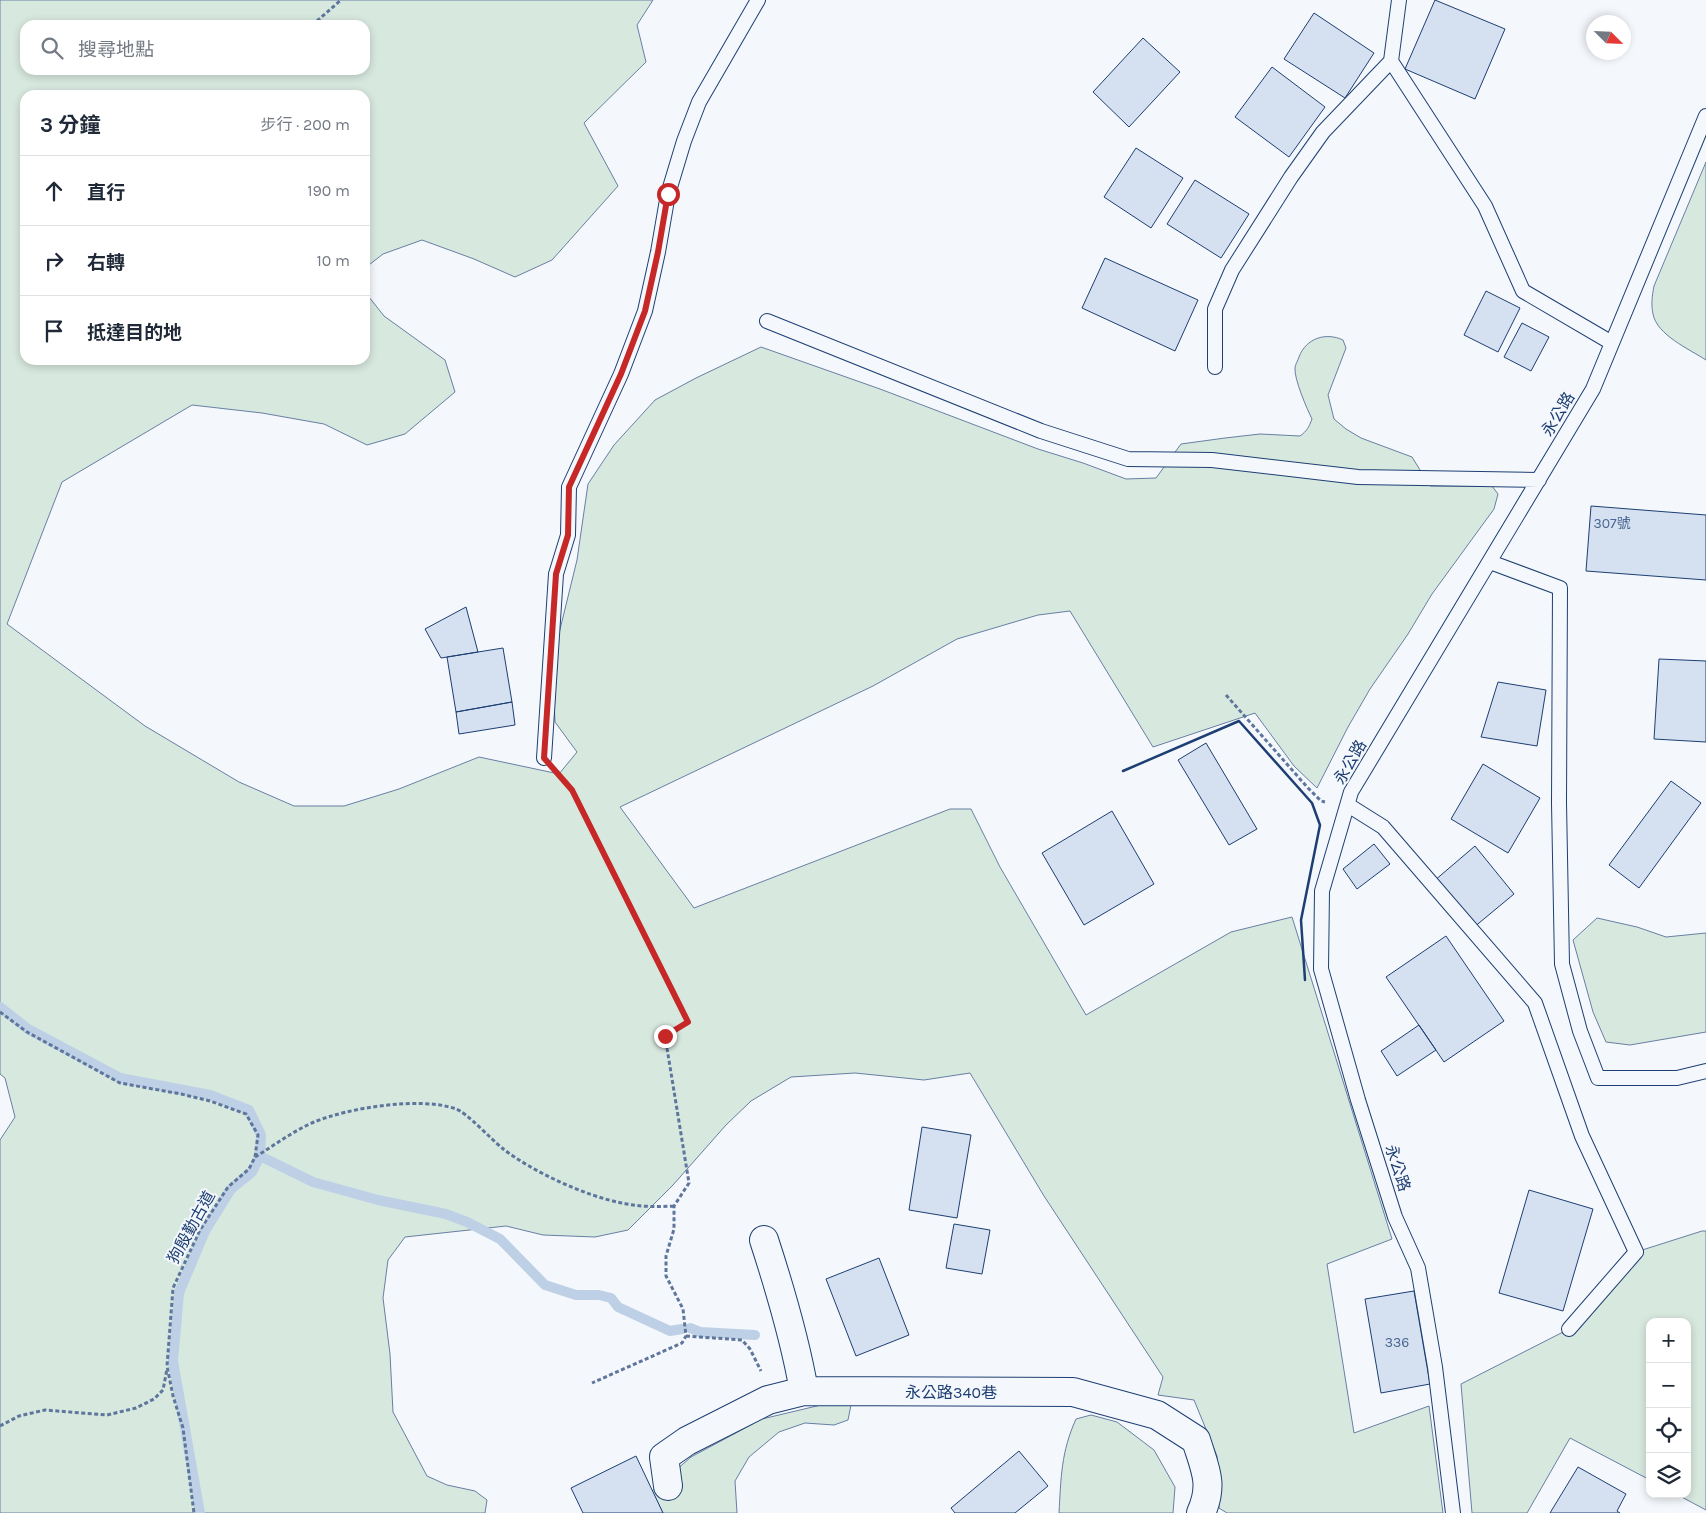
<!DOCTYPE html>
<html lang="zh-TW">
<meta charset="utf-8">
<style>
:root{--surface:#fff;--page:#f2f2f3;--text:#1f2937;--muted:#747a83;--line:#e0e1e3}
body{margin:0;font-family:Karla,"Noto Sans TC",sans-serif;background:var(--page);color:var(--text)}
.controls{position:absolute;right:15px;bottom:15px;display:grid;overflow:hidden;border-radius:10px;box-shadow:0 2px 8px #0003}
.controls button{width:45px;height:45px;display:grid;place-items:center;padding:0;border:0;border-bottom:1px solid var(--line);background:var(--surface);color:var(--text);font:25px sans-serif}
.compass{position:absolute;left:1586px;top:15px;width:45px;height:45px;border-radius:50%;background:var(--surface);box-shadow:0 2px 8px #0003;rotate:114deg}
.stop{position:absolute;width:15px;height:15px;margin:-11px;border:4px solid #c62828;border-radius:50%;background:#fff}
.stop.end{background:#c62828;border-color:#fff;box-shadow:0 1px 5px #0008}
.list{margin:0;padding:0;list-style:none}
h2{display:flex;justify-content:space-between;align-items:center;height:65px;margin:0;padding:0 20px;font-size:21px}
h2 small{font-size:16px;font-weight:400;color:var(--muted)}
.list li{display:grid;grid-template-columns:32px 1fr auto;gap:15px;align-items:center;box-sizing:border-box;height:70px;padding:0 20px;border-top:1px solid var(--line)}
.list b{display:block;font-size:19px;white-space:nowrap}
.list em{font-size:16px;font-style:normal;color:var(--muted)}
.icon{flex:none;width:28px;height:28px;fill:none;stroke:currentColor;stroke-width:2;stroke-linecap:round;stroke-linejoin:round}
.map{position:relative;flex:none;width:1706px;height:1513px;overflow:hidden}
.search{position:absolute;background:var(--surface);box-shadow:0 2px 8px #0003;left:20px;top:20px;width:350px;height:55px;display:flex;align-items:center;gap:12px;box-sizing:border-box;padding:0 18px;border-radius:15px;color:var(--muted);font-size:19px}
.panel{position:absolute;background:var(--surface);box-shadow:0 2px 8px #0003;left:20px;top:90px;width:350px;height:275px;border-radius:15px}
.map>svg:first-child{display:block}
.green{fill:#d7e8df;stroke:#687fa3;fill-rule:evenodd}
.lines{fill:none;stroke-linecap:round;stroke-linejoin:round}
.stream{stroke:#bed0e5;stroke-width:10}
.building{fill:#d5e0f0;stroke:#1d3f73}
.service-casing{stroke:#1d3f73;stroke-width:16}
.minor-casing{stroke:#1d3f73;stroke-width:30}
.path{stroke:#5e769c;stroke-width:3;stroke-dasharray:4 2.5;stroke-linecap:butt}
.service{stroke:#f4f7fb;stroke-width:14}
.minor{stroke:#f4f7fb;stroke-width:28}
.wall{stroke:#1d3f73;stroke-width:2.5}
.route{stroke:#c62828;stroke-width:6}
.labels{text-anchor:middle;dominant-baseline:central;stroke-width:4;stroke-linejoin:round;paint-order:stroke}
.number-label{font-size:14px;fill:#4b6792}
.street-label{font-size:16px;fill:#1d3f73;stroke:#f4f7fb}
</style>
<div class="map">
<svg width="1706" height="1513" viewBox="0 0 1706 1513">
<rect width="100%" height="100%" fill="#f4f7fb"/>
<path class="green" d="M0,0h653l-16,25 9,37 -62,61 34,63 -66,74 -37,17 -41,-18 -52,-19 -39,14 -18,14v-173h-340v265h340v-68l19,24 61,44 10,32 -50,42 -38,11 -43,-21 -62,-11 -70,-8 -130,77 -55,142 138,102 94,56 55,24h50l55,-17 80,-32 80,17 18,-22 -22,-30 -3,-60 25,-102 11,-76 26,-39 41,-45 41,-22 65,-31 119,42 158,60 45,14 43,16 30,-1 25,-34 44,-6 35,-4 40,2c7,-5 9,-9 12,-17 -5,-10 -18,-40 -17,-51 0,-3 3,-8 4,-11 7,-19 27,-25 44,-17l3,8 -18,47 6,24 12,10 15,9 51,19 18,29h62l6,8 -4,15 -62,85 -24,40 -38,55 -22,38 -31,61 -23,-22 -39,-53 -102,34 -83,-136 -32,4 -81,24 -84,47 -253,121 74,101 256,-99h21l29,58 86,148 145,-83 61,-15 100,322 -65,25 27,169 75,-27 14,107h-216l-8,-5 -2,-52 -23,-56 -36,-5 5,-18 -119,-181 -74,-123 -46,7 -69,-7 -64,4 -40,24 -25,24 -53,60 -45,45 -33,7 -52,-2 -37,-9 -101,11 -17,23 -5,38 7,56 3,58 34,64 20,9 28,6 12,9 -2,13h-485v-373l15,-23 -10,-39 -5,-4zM25,25h340v45h-340z
M1706,162v198c-17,-11 -49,-25 -53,-46 -2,-9 -1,-18 1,-28z
M1597,918l40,9 29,10 40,-4v99l-76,13 -24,-3 -13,-30 -20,-72z
M1702,1231h4v279l-30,-16h11v-172h-37v158l-80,-42 -43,75h-55l-11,-129 108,-55 67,-77z
M842,1400l9,5 -3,15 -14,5 -29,-2 -26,9 -30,25 -14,24 2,32h-74l-11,-22 39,-34 71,-38z
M1091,1415l26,7 37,28 21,37 -2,26h-114c2,-35 2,-61 17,-94z"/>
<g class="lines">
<path class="stream" d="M0,1007l28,22 92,49 90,17 39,15 12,25 -1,21 -8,16 -21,17 -26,42 -26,62 -6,68 27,152
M260,1156l53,26 65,18 68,14 21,8 33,17 45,46 31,10h23l12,3 7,9 52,24 12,-2
M690,1328l10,4 55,3"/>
</g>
<path class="building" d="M1435,0l70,29 -30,70 -70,-30z
M1314,13l60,40 -29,45 -61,-39z
M1143,38l37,34 -51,55 -36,-35z
M1272,67l53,40 -36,50 -54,-40z
M1136,148l47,30 -32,50 -47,-31z
M1195,180l54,34 -28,44 -54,-34z
M1105,258l93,42 -23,51 -93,-43z
M1486,291l34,17 -22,44 -34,-17z
M1522,323l27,14 -18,34 -27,-14z
M1591,506l115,9v65l-120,-9z
M466,607l12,45 -37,6 -16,-29z
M503,648l9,54 -56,10 -9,-55z
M1659,659l47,2v81l-52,-3z
M1498,682l48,8 -9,56 -56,-9z
M512,702l3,23 -56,9 -3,-22z
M1206,743l51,86 -28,16 -51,-85z
M1483,764l57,34 -32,55 -57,-34z
M1671,781l30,22 -62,85 -30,-23z
M1112,811l42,73 -70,41 -42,-72z
M1374,844l16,20 -33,25 -14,-20z
M1475,846l39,48 -41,34 -39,-47z
M1446,936l58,85 -60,41 -58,-85z
M1419,1025l17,25 -39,26 -16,-25z
M922,1127l49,8 -14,83 -48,-8z
M1529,1190l64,19 -30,102 -64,-18z
M954,1224l36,6 -8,44 -36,-6z
M879,1258l30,77 -53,21 -30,-77z
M1414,1291l16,93 -49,9 -16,-94z
M1019,1451l29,35 -33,27h-60l-4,-5z
M636,1456l27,57h-80l-12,-25z
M1578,1467l48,27 -9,17 3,2h-70z"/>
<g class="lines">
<g class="service-casing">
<path id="service" d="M1391,61l8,-61
M767,321l274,110 87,28 84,1 146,17 181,3
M1215,367v-58l17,-39 59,-93 32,-45 68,-71 94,145 38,85 89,52
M1490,562l70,26 -1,215 3,161 18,67 18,47h79l29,-7
M544,758l12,-184 12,-39 1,-48 52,-113 24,-63 13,-59 10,-58 16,-53 15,-39 59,-102
M1348,805l35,22 152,176 47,133 54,116 -67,77
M1453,1513l-18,-146 -17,-99 -23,-51 -37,-117 -37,-131 1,-78 29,-99 242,-403 113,-273"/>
</g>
<g class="minor-casing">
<path id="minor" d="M764,1240c16,49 31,99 40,151
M668,1486l-4,-29 23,-16 81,-41 36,-9 269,1 84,23 39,25c9,29 18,44 5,73"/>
</g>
<path class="path" d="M317,21l24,-21
M1226,695l82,93 13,13 4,1
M559,775l14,15 115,232 -23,14 24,147 -15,23v23l-8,27v20l17,33 3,27 -4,7 -90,40
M0,1012l27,20 93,51 61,11 29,7 36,13 12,21 -3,22 -6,12 -21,18 -28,43 -27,58 -6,78 6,30 10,32 11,85
M255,1157c20,-12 38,-26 59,-35 34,-14 107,-26 142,-13 10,3 35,30 46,39 29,23 83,48 120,55 17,4 35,4 52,3
M686,1336l56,4 8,9 11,22
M0,1426l19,-10 26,-6 62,5 29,-7 18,-9 9,-9 4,-21"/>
<use href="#service" class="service"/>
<use href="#minor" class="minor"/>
<path class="wall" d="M1123,771l116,-50 73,82 8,22 -19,95 4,60"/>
</g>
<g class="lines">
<path class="route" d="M665,1036l23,-14 -116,-232 -28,-32 12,-184 12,-39 1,-48 52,-113 24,-63 13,-59 10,-58"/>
</g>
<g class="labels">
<g class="number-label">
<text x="1612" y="523">307號</text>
<text x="1397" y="1342">336</text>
</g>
<g class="street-label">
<text transform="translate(1558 414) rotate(-59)">永公路</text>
<text transform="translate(1350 762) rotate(-60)">永公路</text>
<text transform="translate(1398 1168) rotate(72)">永公路</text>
<text transform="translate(191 1227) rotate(-61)">狗殷勤古道</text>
<text x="951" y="1392">永公路340巷</text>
</g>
</g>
</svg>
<div class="controls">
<button>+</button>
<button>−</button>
<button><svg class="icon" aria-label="locate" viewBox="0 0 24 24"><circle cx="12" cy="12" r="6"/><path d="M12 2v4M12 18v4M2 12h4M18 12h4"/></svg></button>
<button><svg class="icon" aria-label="layers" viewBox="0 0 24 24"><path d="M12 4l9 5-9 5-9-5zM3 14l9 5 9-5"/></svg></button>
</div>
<svg class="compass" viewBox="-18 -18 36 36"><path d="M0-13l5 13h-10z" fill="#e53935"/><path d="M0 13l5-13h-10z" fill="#747a83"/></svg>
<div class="stop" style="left:668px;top:194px"></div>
<div class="stop end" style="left:665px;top:1036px"></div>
<div class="search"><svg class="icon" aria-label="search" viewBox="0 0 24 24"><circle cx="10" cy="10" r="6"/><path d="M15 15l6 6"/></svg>搜尋地點</div>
<section class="panel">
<h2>3 分鐘<small>步行 · 200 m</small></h2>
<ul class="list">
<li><svg class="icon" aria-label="ahead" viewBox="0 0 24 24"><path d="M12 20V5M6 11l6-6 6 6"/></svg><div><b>直行</b></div><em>190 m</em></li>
<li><svg class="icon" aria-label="right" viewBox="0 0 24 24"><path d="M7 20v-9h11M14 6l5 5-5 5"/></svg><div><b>右轉</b></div><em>10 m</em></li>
<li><svg class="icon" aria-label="arrive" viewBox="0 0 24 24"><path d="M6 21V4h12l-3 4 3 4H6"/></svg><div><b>抵達目的地</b></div></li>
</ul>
</section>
</div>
